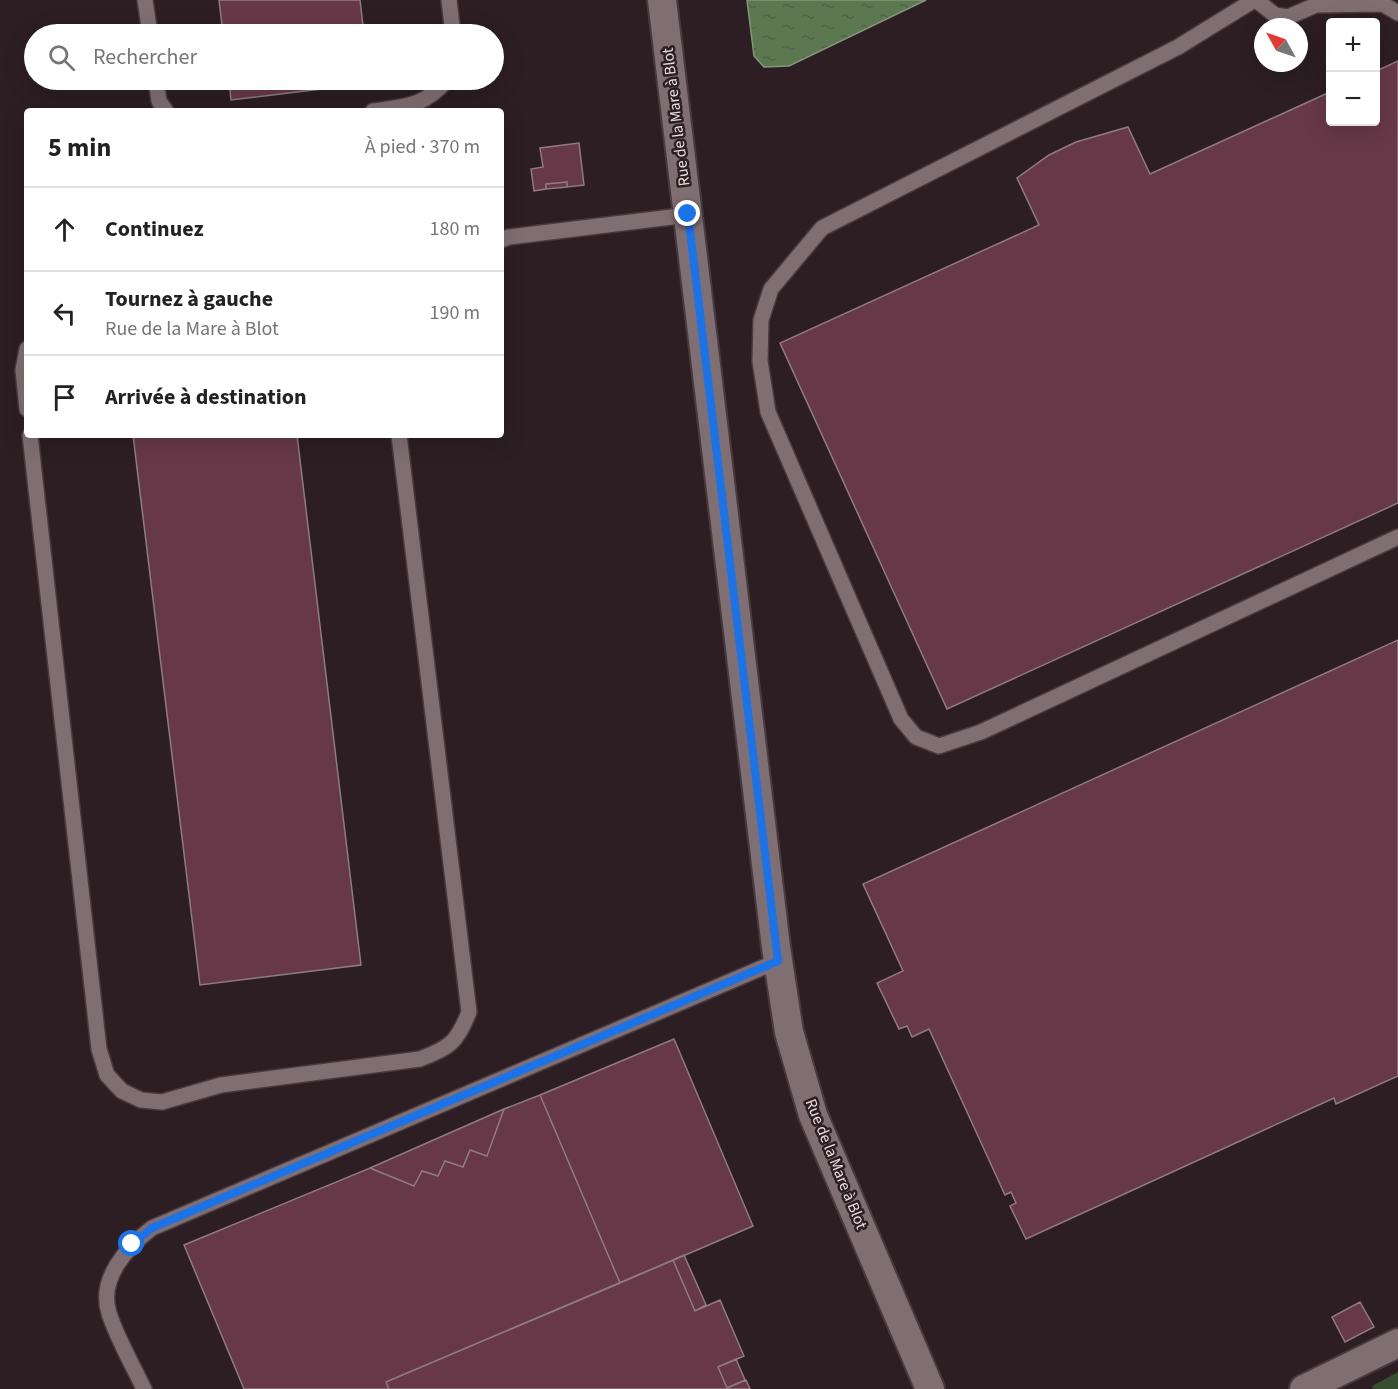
<!DOCTYPE html>
<html lang="fr">
<meta charset="utf-8">
<style>
:root{--surface:#fff;--page:#f6f6f6;--text:#222;--muted:#767676;--line:#e0e0e0}
body{margin:0;font-family:"Source Sans 3",sans-serif;background:var(--page);color:var(--text)}
.controls{position:absolute;right:18px;top:18px;display:grid;overflow:hidden;border-radius:6px;box-shadow:0 6px 24px #0002}
.controls button{width:54px;height:54px;display:grid;place-items:center;padding:0;border:0;border-bottom:2px solid var(--line);background:var(--surface);color:var(--text);font:30px sans-serif}
.compass{position:absolute;left:1254px;top:18px;width:54px;height:54px;border-radius:50%;background:var(--surface);box-shadow:0 6px 24px #0002;rotate:310deg}
.stop{position:absolute;width:18px;height:18px;margin:-14px;border:4px solid #1a73e8;border-radius:50%;background:#fff}
.stop.end{background:#1a73e8;border-color:#fff;box-shadow:0 2px 6px #0008}
.list{margin:0;padding:0;list-style:none}
h2{display:flex;justify-content:space-between;align-items:center;height:78px;margin:0;padding:0 24px;font-size:26px}
h2 small{font-size:20px;font-weight:400;color:var(--muted)}
.list li{display:grid;grid-template-columns:39px 1fr auto;gap:18px;align-items:center;box-sizing:border-box;height:84px;padding:0 24px;border-top:2px solid var(--line)}
.list b{display:block;font-size:22px;white-space:nowrap}
.list p{margin:0;font-size:20px;white-space:nowrap;color:var(--muted)}
.list em{font-size:20px;font-style:normal;color:var(--muted)}
.icon{flex:none;width:33px;height:33px;fill:none;stroke:currentColor;stroke-width:2;stroke-linecap:round;stroke-linejoin:round}
.map{position:relative;flex:none;width:1398px;height:1389px;overflow:hidden}
.search{position:absolute;background:var(--surface);box-shadow:0 6px 24px #0002;left:24px;top:24px;width:480px;height:66px;display:flex;align-items:center;gap:15px;box-sizing:border-box;padding:0 21px;border-radius:33px;color:var(--muted);font-size:22px}
.panel{position:absolute;background:var(--surface);box-shadow:0 6px 24px #0002;left:24px;top:108px;width:480px;height:330px;border-radius:6px}
.map>svg:first-child{display:block}
.green{fill:#394e30}
.water{fill:url(#water-ripples);stroke:#85967b;stroke-width:1.5}
.building{fill:#673848;stroke:#8e7c81;stroke-width:1.5}
.lines{fill:none;stroke-linecap:round;stroke-linejoin:round}
.service-casing{stroke:#473b3f;stroke-width:18}
.minor-casing{stroke:#473b3f;stroke-width:32}
.service{stroke:#7f6e72;stroke-width:15}
.minor{stroke:#7f6e72;stroke-width:28}
.route{stroke:#1a73e8;stroke-width:8}
.labels{text-anchor:middle;dominant-baseline:central;stroke-width:5;stroke-linejoin:round;paint-order:stroke}
.street-label{font-size:16px;fill:#e7dde0;stroke:#2c1e23}
</style>
<div class="map">
<svg width="1398" height="1389" viewBox="0 0 1398 1389">
<defs>
<pattern id="water-ripples" width="26" height="14" patternUnits="userSpaceOnUse" patternTransform="scale(1.5)"><rect width="26" height="14" fill="#5b7850"/><path d="M2 4q2-2 4 0t4 0M15 11q2-2 4 0t4 0" fill="none" stroke="#51604a"/></pattern>
</defs>
<rect width="100%" height="100%" fill="#2c1e23"/>
<path class="green" d="M1398,1372v17h-25l-1,-3z"/>
<path class="water" d="M747,0h179l-137,66 -25,1 -10,-11z"/>
<path class="building" d="M219,0h141l4,34h-141z
M1398,61v442l-451,206 -167,-366 259,-118 -22,-47 32,-23 27,-13 52,-15 22,47 180,-82v30h46v-51z
M229,80h140l1,3 -139,17z
M579,143l5,42 -17,2v-5l-21,2v5l-12,2 -3,-22 12,-2 -3,-19z
M567,182v5l-21,2v-5z
M133,435h164l64,530 -161,20z
M1398,640v436l-62,28 -2,-6 -308,141 -16,-33 6,-3 -5,-11 -6,3 -76,-166 -17,8 -5,-11 -8,3 -22,-46 26,-12 -40,-87z
M674,1039l79,187 -133,57 -80,-188z
M540,1095l80,188 -234,99 3,7h-145l-60,-144 186,-77 44,18 8,-15 16,5 7,-15 18,6 7,-17 17,6 17,-47z
M504,1109l-17,47 -17,-6 -7,17 -18,-6 -7,15 -16,-5 -8,15 -44,-18z
M684,1255l22,50 -11,6 -22,-51z
M673,1260l22,51 25,-11 24,56 -26,11 9,21 19,-8 4,9h-361l-3,-7z
M1360,1302l14,25 -29,15 -13,-25z
M736,1359l9,21 -18,8 -9,-21z"/>
<g class="lines">
<g class="service-casing">
<path id="service" d="M145,0l5,34
M449,0l4,34
M1254,0l-76,47 -356,181 -51,61 -10,31 -1,41 8,51 133,307 15,18 23,9 42,-14 417,-195
M1256,0l19,15 13,2 28,-12 67,-1 15,9
M156,80l3,21 7,10
M373,111c34,-5 50,-4 74,-31
M501,240l8,-3 179,-22
M27,349l-4,21 4,39
M30,435l69,614 8,26 15,16 19,9 21,2 59,-17 199,-26c29,-11 37,-16 49,-47l-70,-577
M144,1389c-11,-23 -28,-53 -35,-76 -11,-34 18,-66 43,-85l626,-267"/>
</g>
<g class="minor-casing">
<path id="minor" d="M662,0l114,947 13,85 24,83 117,274
M1304,1389l94,-46"/>
</g>
<use href="#service" class="service"/>
<use href="#minor" class="minor"/>
</g>
<g class="lines">
<path class="route" d="M132,1244l20,-16 626,-267 -90,-747"/>
</g>
<g class="labels">
<g class="street-label">
<text transform="translate(676 117) rotate(-97)">Rue de la Mare à Blot</text>
<text transform="translate(836 1164) rotate(68)">Rue de la Mare à Blot</text>
</g>
</g>
</svg>
<div class="controls">
<button>+</button>
<button>−</button>
</div>
<svg class="compass" viewBox="-18 -18 36 36"><path d="M0-13l5 13h-10z" fill="#e53935"/><path d="M0 13l5-13h-10z" fill="#767676"/></svg>
<div class="stop" style="left:132px;top:1244px"></div>
<div class="stop end" style="left:688px;top:214px"></div>
<div class="search"><svg class="icon" aria-label="search" viewBox="0 0 24 24"><circle cx="10" cy="10" r="6"/><path d="M15 15l6 6"/></svg>Rechercher</div>
<section class="panel">
<h2>5 min<small>À pied · 370 m</small></h2>
<ul class="list">
<li><svg class="icon" aria-label="ahead" viewBox="0 0 24 24"><path d="M12 20V5M6 11l6-6 6 6"/></svg><div><b>Continuez</b></div><em>180 m</em></li>
<li><svg class="icon" aria-label="left" viewBox="0 0 24 24"><path d="M17 20v-9H6M10 6l-5 5 5 5"/></svg><div><b>Tournez à gauche</b><p>Rue de la Mare à Blot</p></div><em>190 m</em></li>
<li><svg class="icon" aria-label="arrive" viewBox="0 0 24 24"><path d="M6 21V4h12l-3 4 3 4H6"/></svg><div><b>Arrivée à destination</b></div></li>
</ul>
</section>
</div>
